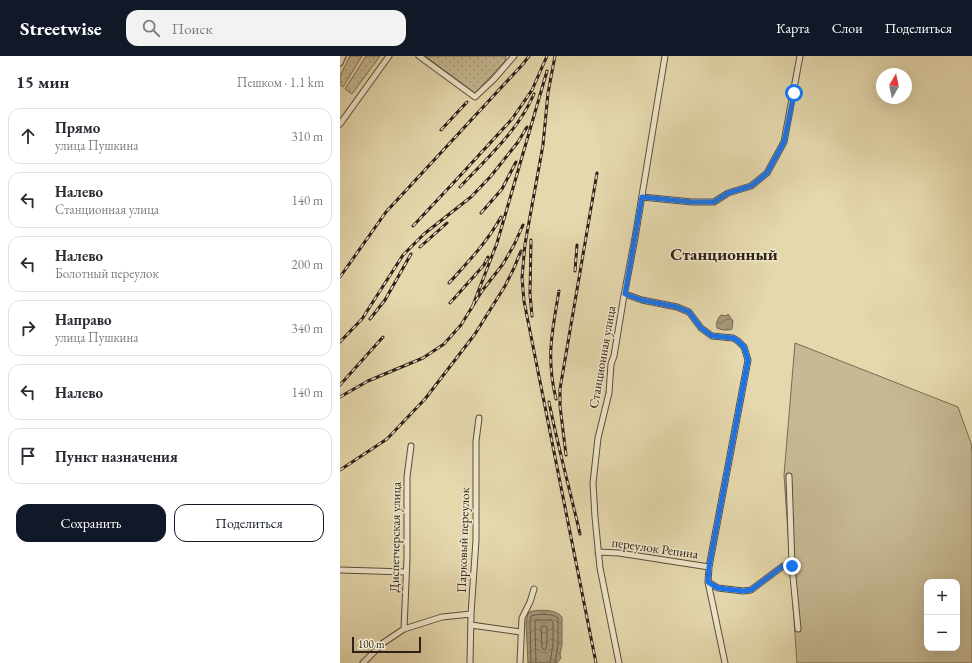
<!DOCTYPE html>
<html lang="ru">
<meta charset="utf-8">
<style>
:root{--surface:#fff;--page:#f2f2f3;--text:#2b2b33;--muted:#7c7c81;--line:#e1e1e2;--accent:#111827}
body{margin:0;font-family:"EB Garamond",serif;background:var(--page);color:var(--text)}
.controls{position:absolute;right:12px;bottom:12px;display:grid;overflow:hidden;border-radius:8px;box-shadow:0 4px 16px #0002}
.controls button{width:36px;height:36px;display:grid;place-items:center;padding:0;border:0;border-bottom:1px solid var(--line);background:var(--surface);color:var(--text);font:20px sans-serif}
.compass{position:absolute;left:536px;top:12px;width:36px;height:36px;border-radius:50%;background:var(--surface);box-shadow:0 4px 16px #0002;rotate:9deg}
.scale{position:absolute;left:12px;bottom:10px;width:69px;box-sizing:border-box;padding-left:4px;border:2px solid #2c2018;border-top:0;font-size:11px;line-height:14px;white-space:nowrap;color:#2c2018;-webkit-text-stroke:3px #eee6ca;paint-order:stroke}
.stop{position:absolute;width:12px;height:12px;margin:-9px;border:3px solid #1a73e8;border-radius:50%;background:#fff}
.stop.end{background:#1a73e8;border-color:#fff;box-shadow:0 1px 4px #0008}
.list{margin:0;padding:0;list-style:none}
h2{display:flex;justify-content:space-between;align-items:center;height:52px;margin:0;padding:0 16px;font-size:17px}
h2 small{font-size:13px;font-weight:400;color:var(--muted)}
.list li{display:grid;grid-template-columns:26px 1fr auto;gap:12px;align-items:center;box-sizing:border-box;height:56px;margin:0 8px 8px;padding:0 8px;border:1px solid var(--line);border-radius:12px}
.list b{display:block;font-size:15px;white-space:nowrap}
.list p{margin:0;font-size:13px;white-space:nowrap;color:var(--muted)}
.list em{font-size:13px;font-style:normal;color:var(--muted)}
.actions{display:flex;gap:8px;padding:12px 16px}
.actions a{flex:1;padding:9px 0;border:1px solid var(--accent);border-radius:12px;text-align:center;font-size:14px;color:var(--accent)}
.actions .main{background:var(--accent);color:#fff}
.icon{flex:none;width:22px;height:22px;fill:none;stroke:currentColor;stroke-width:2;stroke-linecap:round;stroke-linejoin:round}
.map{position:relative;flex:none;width:632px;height:607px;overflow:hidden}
header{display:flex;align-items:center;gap:24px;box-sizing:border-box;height:56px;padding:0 20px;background:var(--accent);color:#fff}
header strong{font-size:19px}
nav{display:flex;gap:22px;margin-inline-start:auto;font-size:14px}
.search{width:280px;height:36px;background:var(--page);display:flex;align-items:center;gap:10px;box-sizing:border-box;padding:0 14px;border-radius:12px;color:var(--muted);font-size:15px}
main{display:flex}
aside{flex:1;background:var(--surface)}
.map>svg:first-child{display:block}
.grass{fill:url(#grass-dots);stroke:#796c56}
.garden{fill:#c6b994;stroke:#796c56;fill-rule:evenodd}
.water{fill:url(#water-waves);stroke:#756953}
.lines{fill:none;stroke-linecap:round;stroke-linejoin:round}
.shore{stroke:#695c49;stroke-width:1}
.street-casing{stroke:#5a4e3d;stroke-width:7}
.street{stroke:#eee6ca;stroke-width:5}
.rail-casing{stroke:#2c2018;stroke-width:3}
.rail{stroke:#eee6ca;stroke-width:1.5;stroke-dasharray:4.5;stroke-linecap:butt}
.route{stroke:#1a73e8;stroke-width:5}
.labels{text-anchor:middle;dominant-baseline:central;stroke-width:3;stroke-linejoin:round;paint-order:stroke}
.street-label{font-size:13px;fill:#2c2018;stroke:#eee6ca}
.district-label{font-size:17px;font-weight:bold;fill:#2c2018;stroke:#eee6ca}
</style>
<header>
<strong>Streetwise</strong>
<div class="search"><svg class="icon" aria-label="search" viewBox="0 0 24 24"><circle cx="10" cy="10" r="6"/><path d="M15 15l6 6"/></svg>Поиск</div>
<nav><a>Карта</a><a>Слои</a><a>Поделиться</a></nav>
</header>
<main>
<aside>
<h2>15 мин<small>Пешком · 1.1 km</small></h2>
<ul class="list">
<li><svg class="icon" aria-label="ahead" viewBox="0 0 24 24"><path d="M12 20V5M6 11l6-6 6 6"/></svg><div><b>Прямо</b><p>улица Пушкина</p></div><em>310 m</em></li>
<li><svg class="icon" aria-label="left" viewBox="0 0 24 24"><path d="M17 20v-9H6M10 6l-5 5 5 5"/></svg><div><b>Налево</b><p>Станционная улица</p></div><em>140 m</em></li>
<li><svg class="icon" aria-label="left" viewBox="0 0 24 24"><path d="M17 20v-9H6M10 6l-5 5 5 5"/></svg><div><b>Налево</b><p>Болотный переулок</p></div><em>200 m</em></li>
<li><svg class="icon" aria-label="right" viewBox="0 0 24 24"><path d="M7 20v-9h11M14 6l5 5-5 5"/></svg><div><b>Направо</b><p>улица Пушкина</p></div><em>340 m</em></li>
<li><svg class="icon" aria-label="left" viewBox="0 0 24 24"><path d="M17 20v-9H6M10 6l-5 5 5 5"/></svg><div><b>Налево</b></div><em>140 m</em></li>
<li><svg class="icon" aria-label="arrive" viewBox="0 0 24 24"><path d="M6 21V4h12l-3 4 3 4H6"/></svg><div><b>Пункт назначения</b></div></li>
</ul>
<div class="actions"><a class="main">Сохранить</a><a>Поделиться</a></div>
</aside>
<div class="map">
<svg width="632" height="607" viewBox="0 0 632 607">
<defs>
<pattern id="grass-dots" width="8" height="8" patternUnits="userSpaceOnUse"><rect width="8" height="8" fill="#c6b994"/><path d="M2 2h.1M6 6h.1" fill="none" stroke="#aa9f7f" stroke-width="1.8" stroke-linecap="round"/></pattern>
<pattern id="water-waves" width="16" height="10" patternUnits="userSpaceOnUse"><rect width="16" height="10" fill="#a6997a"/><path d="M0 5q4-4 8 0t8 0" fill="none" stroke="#877c63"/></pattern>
</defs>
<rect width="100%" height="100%" fill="#e5d8ad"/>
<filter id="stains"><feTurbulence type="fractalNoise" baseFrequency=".005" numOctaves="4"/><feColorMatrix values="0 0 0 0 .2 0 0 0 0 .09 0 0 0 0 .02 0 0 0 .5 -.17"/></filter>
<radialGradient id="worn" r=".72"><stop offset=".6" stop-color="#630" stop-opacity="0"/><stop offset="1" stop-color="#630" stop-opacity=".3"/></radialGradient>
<path class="grass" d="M10,0h12l-19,31 -3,-2v-9z
M26,0h14l-28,38 -7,-5z
M85,0h81l-1,5 -30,32z"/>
<path class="garden" d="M455,287l163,64 13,36 1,10v210h-175l-13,-188zM587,526h30v66h-30z"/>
<path class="water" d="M388,258l5,7 -1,8c-4,2 -11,1 -15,-1 -1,-5 0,-9 4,-13l5,1z
M192,555c10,-1 23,-2 30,6v28l-2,9 1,4 -4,5h-29l-2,-40 2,-10z"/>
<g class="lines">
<path class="shore" d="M202,570h4l1,2v15l-1,6 -2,1 -2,-2 -1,-20z
M191,607l-1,-40 1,-7c7,-2 21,-3 27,2v27l-3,18
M196,607l-1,-39v-3l2,-1h14l2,2v22l-3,19"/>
<g class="street-casing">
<path id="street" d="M79,0l56,41 19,-18 20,-23
M0,7l3,-7
M0,68l49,-68
M302,141l50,5h22l14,-9 23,-7 16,-13 17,-31 16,-86
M285,238l17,6 35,7 12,5 12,16 11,8 21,2 5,3 6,6 4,13 -39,207 -1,15 17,81
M449,420l3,90 6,63
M258,496l21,1 90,14
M0,514l66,2
M368,526l10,6 25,3 8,-1 32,-24h9
M131,569l50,7
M64,573l3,-71v-81l4,-31
M23,607l20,-20 21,-14 38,-12 29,-3
M130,607l1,-49 5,-74v-99l3,-23
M180,607l2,-45 8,-16 4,-13
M279,607l-19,-95 -5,-51 -2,-34 5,-45 11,-45 2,-29 3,-8 9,-55 12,-63 30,-182"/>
</g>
<use href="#street" class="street"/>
<g class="rail-casing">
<path id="rail" d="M215,0l-7,37 -5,52 -18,99 -3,34 2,23 72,362
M101,74l26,-28
M120,131c27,-29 58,-56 74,-93
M141,157l21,-24 14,-27
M73,170l44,-47 55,-60 20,-29 15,-34
M191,184l-1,54 2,22
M80,191l27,-24
M235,215l2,-26
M0,221l46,-65 137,-148 6,-8
M109,227c19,-21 39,-42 52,-66
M110,247l34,-38 4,-8
M133,249l24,-62 50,-172
M30,263l15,-19 26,-46
M0,286l22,-23 41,-64 21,-21 47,-37 20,-21 27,-34 9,-15
M0,329l43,-48
M0,341l28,-16 55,-23 21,-14 17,-19 21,-34 21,-27 11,-19 9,-20
M216,343c-10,-41 -4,-67 3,-108
M209,346c9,45 21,88 31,132
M226,399l-6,-49v-17l37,-216
M0,414l47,-31 38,-40 50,-65 30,-48 9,-18 7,-17"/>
</g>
<use href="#rail" class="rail"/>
</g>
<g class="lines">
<path class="route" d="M452,510h-9l-32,24 -8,1 -25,-3 -10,-6 1,-15 39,-207 -4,-13 -6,-6 -5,-3 -21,-2 -11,-8 -12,-16 -12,-5 -35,-7 -17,-6 17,-97 50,5h22l14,-9 23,-7 16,-13 17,-31 10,-49"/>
</g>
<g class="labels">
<g class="street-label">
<text transform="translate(262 301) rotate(-80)">Станционная улица</text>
<text transform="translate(55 481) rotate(-89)">Диспетчерская улица</text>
<text transform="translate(123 484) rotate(-88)">Парковый переулок</text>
<text transform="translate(315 492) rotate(8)">переулок Репина</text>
</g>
<g class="district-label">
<text x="384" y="198">Станционный</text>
</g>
</g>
<rect width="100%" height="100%" filter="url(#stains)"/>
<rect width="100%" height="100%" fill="url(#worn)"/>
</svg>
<div class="controls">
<button>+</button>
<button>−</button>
</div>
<svg class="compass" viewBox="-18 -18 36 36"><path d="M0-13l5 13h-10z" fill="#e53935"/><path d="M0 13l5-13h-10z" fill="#7c7c81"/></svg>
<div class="scale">100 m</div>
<div class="stop" style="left:454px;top:37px"></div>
<div class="stop end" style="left:452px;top:510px"></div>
</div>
</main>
